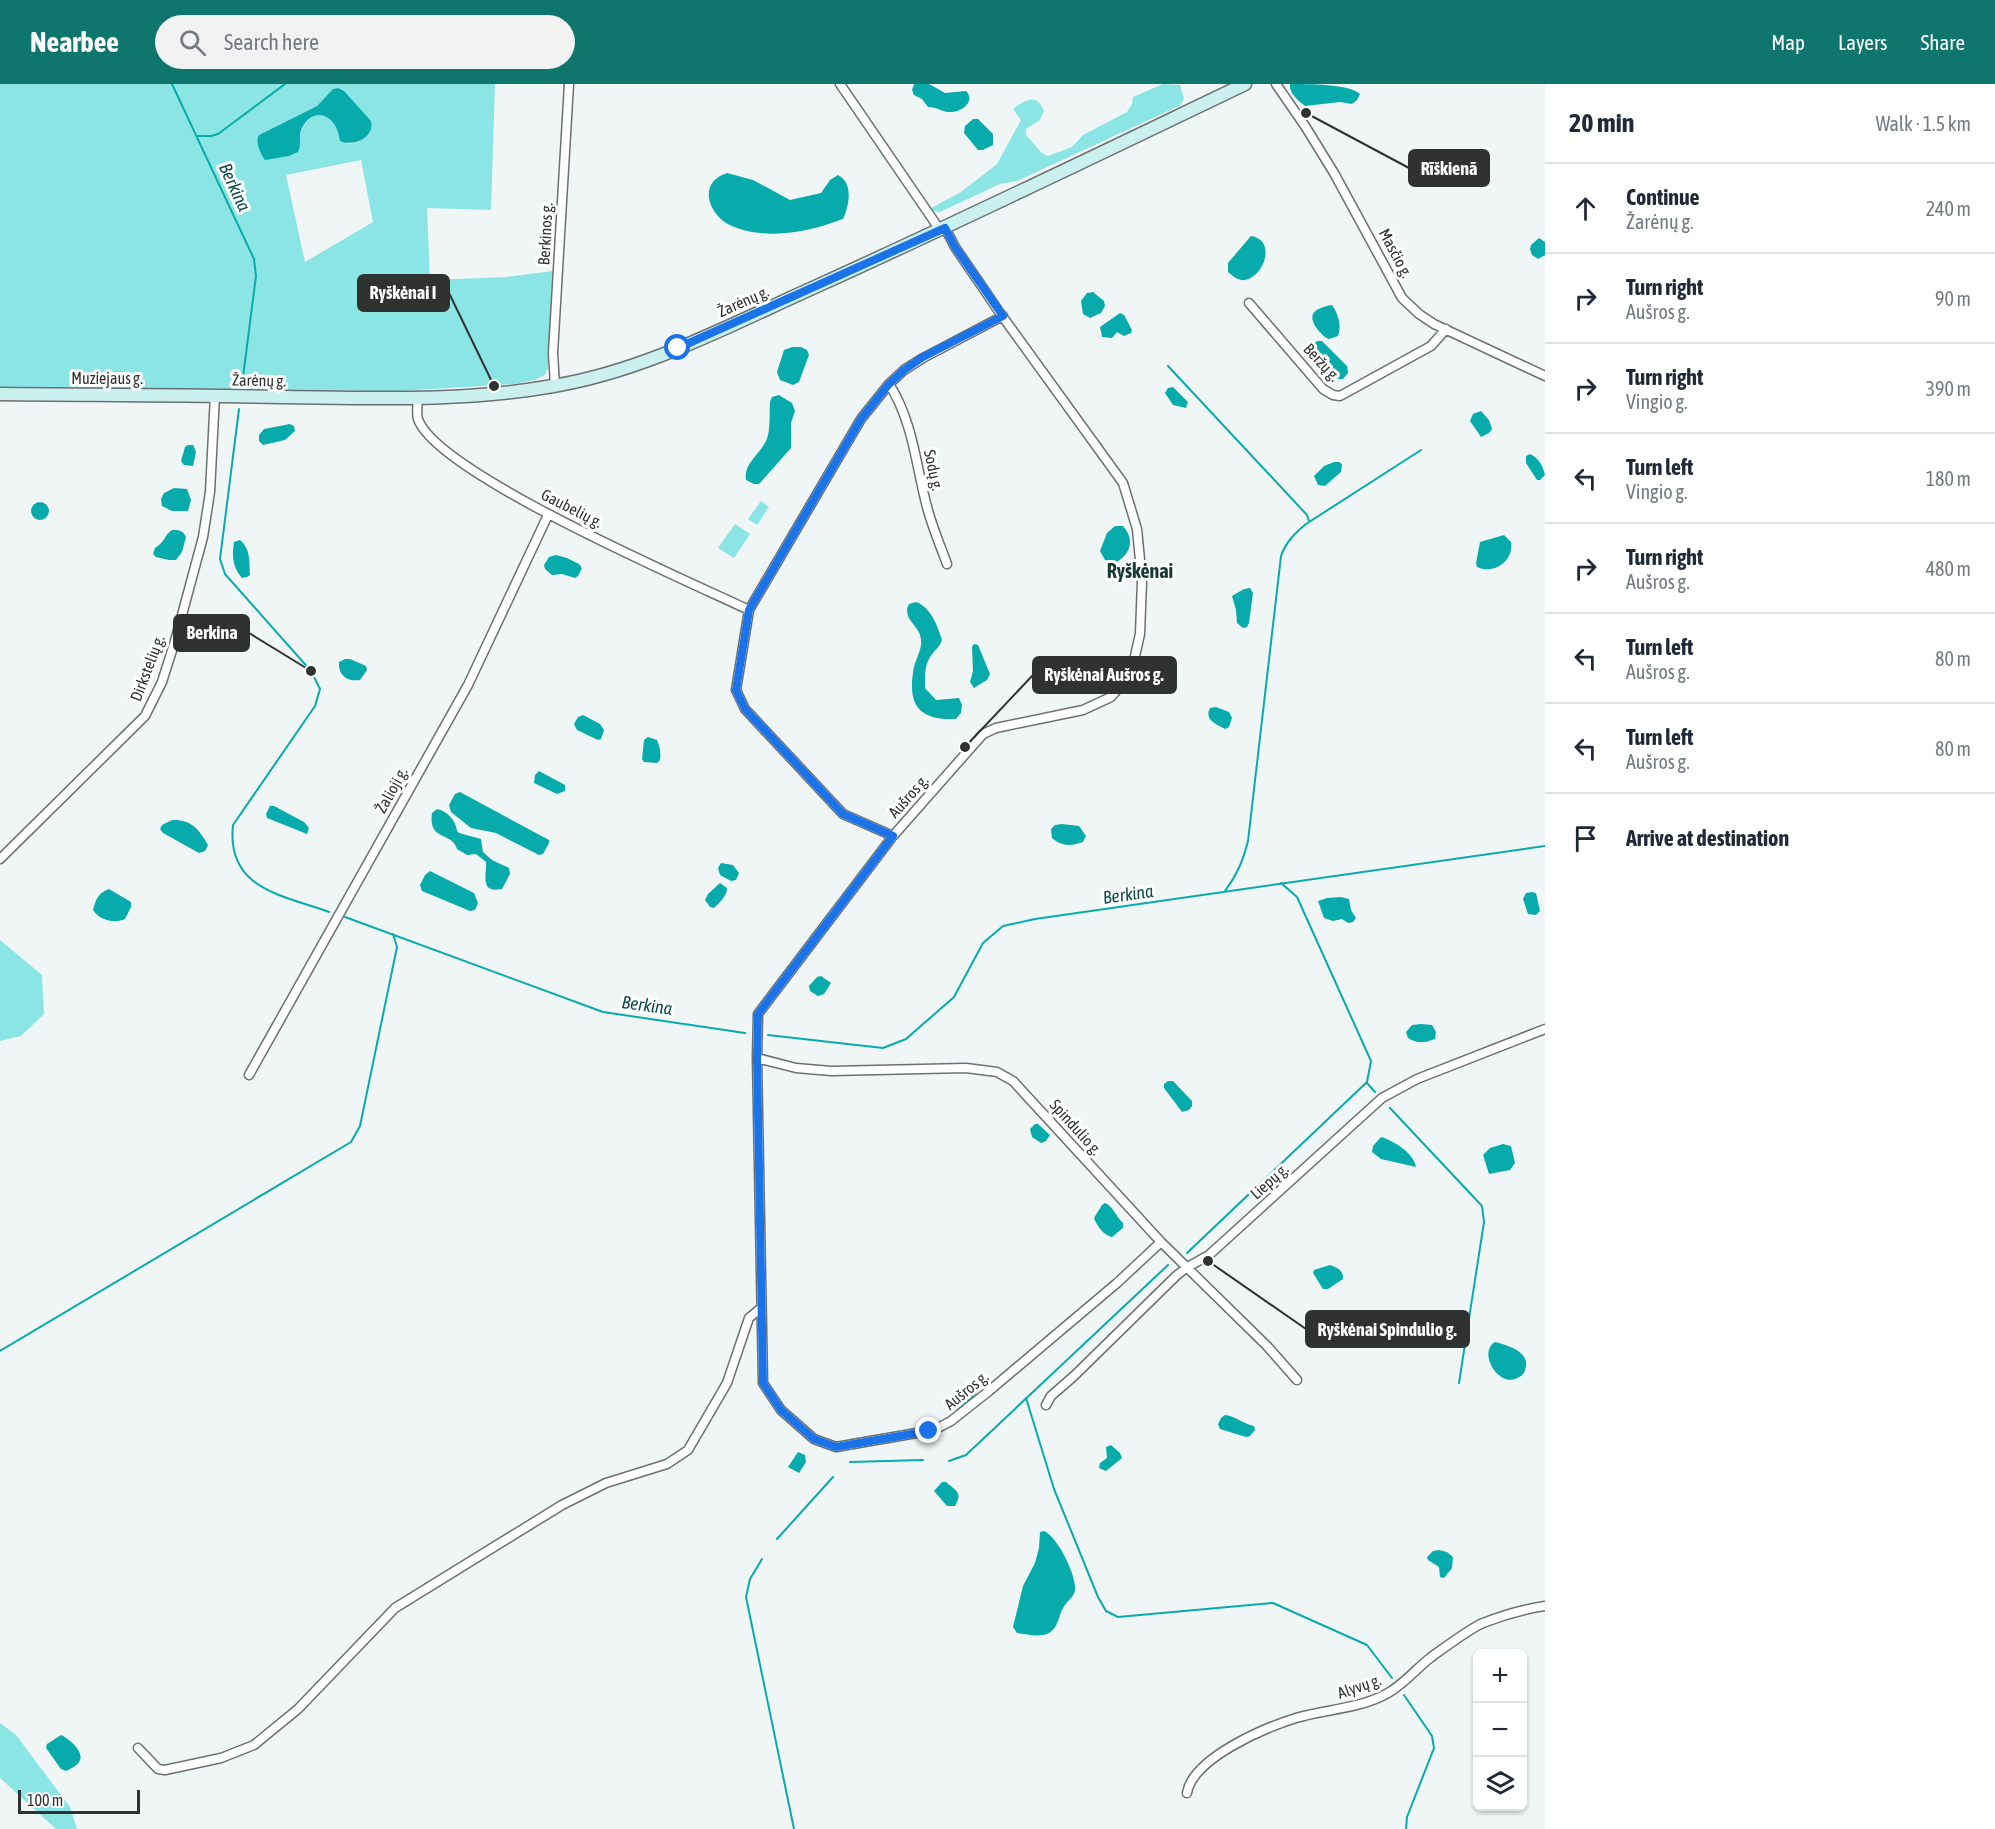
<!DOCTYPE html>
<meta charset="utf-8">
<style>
:root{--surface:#fff;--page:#f2f2f3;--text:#1f2937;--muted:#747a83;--line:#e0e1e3;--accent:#0f766e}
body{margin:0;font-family:"Asap Condensed",sans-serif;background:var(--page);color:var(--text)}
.controls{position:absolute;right:18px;bottom:18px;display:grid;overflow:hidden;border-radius:9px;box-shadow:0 2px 4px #0004}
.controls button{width:54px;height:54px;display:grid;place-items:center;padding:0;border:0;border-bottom:2px solid var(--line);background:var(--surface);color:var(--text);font:30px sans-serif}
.scale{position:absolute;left:18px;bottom:15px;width:122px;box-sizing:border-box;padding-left:6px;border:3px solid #303232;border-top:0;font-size:16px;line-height:21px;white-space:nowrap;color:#303232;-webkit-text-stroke:4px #fff;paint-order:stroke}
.stop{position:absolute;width:18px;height:18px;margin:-14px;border:4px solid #1a73e8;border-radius:50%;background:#fff}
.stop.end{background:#1a73e8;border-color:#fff;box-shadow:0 2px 6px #0008}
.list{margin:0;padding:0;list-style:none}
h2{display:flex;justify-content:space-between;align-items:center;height:78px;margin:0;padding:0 24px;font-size:26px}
h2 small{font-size:20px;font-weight:400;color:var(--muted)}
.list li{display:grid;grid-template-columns:39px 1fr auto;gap:18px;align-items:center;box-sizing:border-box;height:90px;padding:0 24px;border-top:2px solid var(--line)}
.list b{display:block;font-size:22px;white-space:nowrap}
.list p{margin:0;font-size:20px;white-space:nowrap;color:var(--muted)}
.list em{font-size:20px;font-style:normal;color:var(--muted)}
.icon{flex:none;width:33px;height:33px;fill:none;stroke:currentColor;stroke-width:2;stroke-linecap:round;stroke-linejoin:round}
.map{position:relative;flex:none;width:1545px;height:1745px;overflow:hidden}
header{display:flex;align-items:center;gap:36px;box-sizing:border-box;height:84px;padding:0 30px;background:var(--accent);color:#fff}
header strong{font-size:28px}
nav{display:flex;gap:33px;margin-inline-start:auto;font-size:21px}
.search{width:420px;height:54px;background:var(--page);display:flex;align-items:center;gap:15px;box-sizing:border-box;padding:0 21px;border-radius:33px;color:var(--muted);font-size:22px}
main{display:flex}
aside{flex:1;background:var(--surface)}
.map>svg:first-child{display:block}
.green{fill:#8be5e4;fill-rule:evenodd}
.water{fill:#08abab}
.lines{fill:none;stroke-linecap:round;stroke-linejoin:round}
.stream{stroke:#08abab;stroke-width:2}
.street-casing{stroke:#6b7070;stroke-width:11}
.secondary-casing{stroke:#6b7070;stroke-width:15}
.street{stroke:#fff;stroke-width:8}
.secondary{stroke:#caf0f0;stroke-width:12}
.route{stroke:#1a73e8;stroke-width:8}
.labels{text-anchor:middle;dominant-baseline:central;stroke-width:6;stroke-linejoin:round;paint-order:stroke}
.street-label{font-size:16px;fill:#303232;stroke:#fff}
.water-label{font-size:18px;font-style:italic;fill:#0f4a4a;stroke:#fff}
.quarter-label{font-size:20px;font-weight:bold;fill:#173a39;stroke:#fff}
.leader{fill:none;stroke:#303232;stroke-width:2}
.callout-dot{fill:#303232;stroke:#fff;stroke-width:2}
.callout{fill:#303232;stroke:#303232;stroke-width:2}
.callout-label{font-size:18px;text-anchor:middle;font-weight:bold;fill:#fff}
</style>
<header>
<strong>Nearbee</strong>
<div class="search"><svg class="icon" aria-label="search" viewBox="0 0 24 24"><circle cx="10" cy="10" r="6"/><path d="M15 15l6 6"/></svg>Search here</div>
<nav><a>Map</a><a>Layers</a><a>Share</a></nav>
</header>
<main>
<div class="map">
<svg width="1545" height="1745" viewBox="0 0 1545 1745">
<rect width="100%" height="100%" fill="#f0f6f5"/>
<path class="green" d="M0,0h495l-4,126 -64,-2 3,72 77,-3 46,-6 -5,97 -3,7 -10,5 -21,4 -114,7 -400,-2zM338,4l32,45 -11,9 -11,2c-9,-11 -20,-40 -37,-26 -7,6 -10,11 -11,20l-41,-3 58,-29 16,-17zM361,76l12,62 -68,40 -19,-87z
M1163,0l17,1 4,13 -3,7 -164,76 -17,3 -60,28 -6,-1 -3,-3 30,-16 36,-28 24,-44 -8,-11c13,-10 24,-16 31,2l-4,9 -14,9v6l16,18 6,3 24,-9 11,-12 44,-23 5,-8 1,-7z
M761,417l8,6 -12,18 -9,-6z
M735,440l15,10 -16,24 -16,-10z
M0,856l42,35 2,39 -23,22 -21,5z
M0,1639l16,12 54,72 7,22h-21l-56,-51z"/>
<path class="water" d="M914,0h15l16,9 21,-2c10,10 -4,21 -15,21 -7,1 -14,-5 -23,-5l-6,-8 -8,-4 -2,-5z
M1290,0c18,0 60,0 70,10l-3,6 -5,4 -12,-2 -35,4c-7,-6 -16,-12 -15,-22z
M338,4l6,3 27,30c4,17 -18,26 -31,20 -2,-23 -24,-38 -38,-13 -4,8 0,16 -4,24l-9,4 -24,4c-5,-7 -10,-18 -6,-25l58,-29 16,-17z
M973,35h5l15,15v11l-10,5h-5l-14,-17 1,-7z
M727,89l26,7 37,20 31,-7 9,-13 8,-5c16,8 11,31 5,44 -30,11 -59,18 -91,13 -10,-2 -23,-6 -30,-12 -17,-15 -20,-39 5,-47z
M1251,152c26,4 13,41 -6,44 -7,1 -12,-4 -17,-8v-9z
M1539,154l6,4v13l-7,4 -6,-4 -2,-6 1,-4z
M1093,208l11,9 1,5 -4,7 -11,5 -7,-4 -2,-13 6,-8z
M1332,221c6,8 10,21 6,31l-9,3c-6,-2 -7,-5 -11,-9 -13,-17 -2,-22 14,-25z
M1120,229l4,2 8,15 -1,3 -7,3 -7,-4 -5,6 -10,-1 -2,-10z
M1318,257h4l25,25 1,7 -5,6c-14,1 -25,-13 -34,-23l4,-13z
M792,263h9l6,3 2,5 -10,27 -6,3 -13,-5 -3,-8 7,-22z
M1168,304l5,-1 15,15 -2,6 -13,-3 -8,-12z
M779,311l13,8 3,8 -4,12v25l-32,36h-5l-8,-4c-3,-16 14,-26 20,-39 5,-10 3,-28 4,-39l2,-5z
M1481,327l8,9 3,9 -3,4 -8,4 -11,-16 3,-7z
M290,340l4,2 1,5 -10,9 -22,5 -4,-4v-6l5,-6z
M188,361h5l3,7 -3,14 -9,-1 -3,-4 4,-14z
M1530,370c9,4 13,12 15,21l-5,5h-3l-11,-17v-7z
M1334,378h5l3,2 -1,8 -16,14 -7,-1 -4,-9 10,-10z
M174,404l13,1 4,11 -3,11h-16l-10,-5 -1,-7 3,-6z
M31 427a9 9 0 1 1 18 0a9 9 0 1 1-18 0Z
M1115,442h8c13,14 7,30 -10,38l-8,-4 -5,-9 7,-18z
M172,446c7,0 11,0 14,7l-4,15 -6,8h-7l-13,-3 -3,-3 2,-6c11,-7 9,-13 17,-18z
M1504,451l7,7c3,19 -17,33 -34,25l-1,-4 4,-21z
M240,456c11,9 9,22 10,35l-3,2 -5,1c-10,-12 -10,-22 -8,-36z
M556,471l11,3 12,6 3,4 -4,8 -3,2 -13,-4 -10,1 -7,-6 -1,-4 5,-8z
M1250,504l3,5 -4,30 -2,4 -4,1 -6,-5 -1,-13 -4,-14 12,-7z
M916,518c15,5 22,25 26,38 -2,6 -5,8 -9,13 -9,10 -8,23 -8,35l11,12 23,-2 3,7 -1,8 -5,6c-39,2 -49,-16 -42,-52 2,-9 8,-17 7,-27 0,-14 -20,-21 -12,-36z
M974,560l4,1 12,29 -3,6 -13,8 -4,-6 3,-11 -1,-24z
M345,575h5l16,7 1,4 -7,10c-13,2 -22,-5 -21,-18z
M1216,623l13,5 3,6 -3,9 -4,2c-9,-5 -21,-9 -15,-21z
M583,631l17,9 4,6 -3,9 -3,1 -21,-10 -3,-6 4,-7z
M648,653l9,3c3,7 4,13 3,20l-3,3 -13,-1 -2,-3 2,-19z
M539,687l26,14v6l-8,3 -23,-11 1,-8z
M460,708l89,48v3l-6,11 -4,1 -43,-22 -25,-5 -20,-16 -2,-7 6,-11z
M270,722h4l30,16 5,6 -2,6 -40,-16 -1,-4z
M437,725c10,2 19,11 20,22l2,2 22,6 2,13 9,8 17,8 1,6 -8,15c-23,5 -15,-15 -16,-27l-10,-8 -9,1 -10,-6c-5,-18 -29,-7 -25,-36z
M172,736c19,-1 27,9 36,25l-3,6 -6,2 -36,-20 -3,-4 2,-4z
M1062,740l17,2 7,10 -3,6c-13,4 -20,5 -31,-4l-1,-9 4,-4z
M721,779l12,2 6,8 -3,7 -5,1 -11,-6 -2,-7z
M430,787l44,22 4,10 -3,7 -5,1 -48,-20 -2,-6 5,-10z
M720,799l7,5c0,8 -7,14 -13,20l-4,-1 -5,-7 3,-6z
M109,805l22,13v5l-6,12c-10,5 -26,1 -32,-9 3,-11 5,-17 16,-21z
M1532,808l4,1 4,18 -4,4 -8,-1 -5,-15 3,-6z
M1341,813l8,2 2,11 5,8 -3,4 -5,1 -6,-4 -9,2 -9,-3 -6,-17 9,-3z
M821,892l10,7 -7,11 -6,2 -8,-5 -1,-5 8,-9z
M1421,940l11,1 4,7 -1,7c-11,4 -17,5 -27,-1l-2,-6 6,-7z
M1168,997h5l19,20v5l-3,4 -7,2 -18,-24v-4z
M1035,1040h3l12,11 -4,6 -5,2 -9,-6 -2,-8z
M1381,1053c13,4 33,16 35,30l-35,-8 -9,-7 1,-6z
M1503,1060l8,2 4,17 -5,7 -21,4 -6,-19 7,-7z
M1105,1119c9,4 11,14 18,20v5l-11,9c-9,-2 -15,-11 -18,-19l8,-13z
M1330,1181c7,2 14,6 13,14l-15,10h-5l-10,-16 1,-3z
M1495,1258c12,3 37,10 30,28 -1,5 -5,7 -10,9 -18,6 -37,-27 -20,-37z
M969,1299l4,2 4,10 -18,14 -4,1 -6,-8v-3z
M1225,1331c8,0 19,9 29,11l1,4 -5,6 -4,1 -26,-8 -2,-5 3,-6z
M1111,1361l9,8 2,5 -16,13 -7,-3 1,-5 7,-5 -1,-11z
M798,1368l7,3 1,7 -7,11 -11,-6z
M942,1398h4c10,9 17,10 9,24h-8l-13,-15z
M1044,1447c13,5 33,45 31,59 -1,7 -6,9 -10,15 -7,9 -5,21 -16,28 -9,5 -23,1 -32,0l-4,-6 10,-41 12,-23 4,-15 1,-16z
M1439,1466l8,2 6,5 -1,11 -8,10 -4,-1 -1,-10 -11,-7 -1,-3 6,-6z
M61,1651c7,3 25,17 18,27 -2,4 -9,7 -13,9l-5,-2 -15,-21 1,-4z"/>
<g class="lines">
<path class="stream" d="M172,0l82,175 2,17 -13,101
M197,52h14l7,-2 67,-50
M1168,282l139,149 2,6
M239,325l-19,150 5,15 86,97 9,18 -5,17 -82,119c-7,64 49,70 96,87
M1225,807c12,-16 18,-30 23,-50l33,-285c5,-14 13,-22 25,-32l115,-74
M345,833l258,95 142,21
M768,951l115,13 23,-9 48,-42 29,-54 20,-17 32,-7 510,-73
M1367,999l8,9
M1390,1024l92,98 2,16 -25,161
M1187,1169l180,-171 4,-21 -74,-164 -16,-14
M0,1267l351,-209 9,-16 37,-179 -4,-13
M1026,1314l28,91 44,108 8,14 12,6 155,-14 94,42 25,33
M949,1377l17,-6 202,-190
M850,1378l73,-2
M777,1455l56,-62
M762,1475l-12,20 -4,18 48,232
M1404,1611l28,41 2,12 -27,69 -1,12"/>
<g class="street-casing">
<path id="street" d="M840,0l100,146
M1276,0l29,42 29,47 68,125 17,16 15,10 111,52
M945,144l10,19 45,66 123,170 14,46 5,52 -2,53 -9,40 -20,23 -28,13 -87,18 -13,6 -90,102 -135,178 -1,44 6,325 18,27 33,29 22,8 98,-17 17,-9 38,-30 128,-108 44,-41
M1249,219l74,86 10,6 7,1 91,-50 15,-17
M889,300c24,37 27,82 38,123 5,19 13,38 20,57
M555,302l-2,-33 16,-269
M418,312c0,7 -2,17 0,23 18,54 272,163 331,191
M893,752l-50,-22 -98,-105 -9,-19 13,-80 112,-191 28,-35 15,-14 19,-12 80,-42
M0,775l145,-143 17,-34 13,-41 28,-104 7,-45 5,-97
M757,974l39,10 35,3 135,-3 31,4 16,9 148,161 106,104 30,34
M249,991l219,-390 80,-170
M1046,1321l5,-9 23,-20 102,-100 10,-8 23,-13 173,-157 35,-19 128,-50
M138,1664l20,21 7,1 56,-12 33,-13 44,-36 97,-101 167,-103 44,-22 61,-19 21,-14 39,-67 22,-65 12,-10
M1187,1709c6,-35 77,-65 109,-75 30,-9 64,-9 92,-25 16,-9 28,-24 42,-35 14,-10 39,-29 53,-35 20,-8 42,-14 62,-17"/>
</g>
<g class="secondary-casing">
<path id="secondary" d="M0,310c94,1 189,1 283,3 89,1 181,5 270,-11 92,-15 179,-62 264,-100 144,-65 286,-134 428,-202"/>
</g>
<use href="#street" class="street"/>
<use href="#secondary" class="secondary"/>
</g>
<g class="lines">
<path class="route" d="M678,264l267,-120 10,19 48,69 -80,41 -19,13 -15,14 -28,35 -112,191 -13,80 9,19 98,105 50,22 -135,178 -1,44 6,325 18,27 33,29 22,8 93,-16"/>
</g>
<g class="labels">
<g class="street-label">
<text transform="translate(545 150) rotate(-87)">Berkinos g.</text>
<text transform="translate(1396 169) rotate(62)">Masčio g.</text>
<text transform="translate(743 217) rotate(-24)">Žarėnų g.</text>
<text transform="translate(1322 278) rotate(47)">Beržų g.</text>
<text x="107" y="294">Muziejaus g.</text>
<text transform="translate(259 296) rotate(1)">Žarėnų g.</text>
<text transform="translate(934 386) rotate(78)">Sodų g.</text>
<text transform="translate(572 424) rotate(27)">Gaubelių g.</text>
<text transform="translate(147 584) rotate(-69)">Dirkstelių g.</text>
<text transform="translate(391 706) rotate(-61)">Žalioji g.</text>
<text transform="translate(908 712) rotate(-48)">Aušros g.</text>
<text transform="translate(1076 1043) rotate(48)">Spindulio g.</text>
<text transform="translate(1269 1097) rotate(-42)">Liepų g.</text>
<text transform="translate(966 1306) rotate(-39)">Aušros g.</text>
<text transform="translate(1359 1602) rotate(-19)">Alyvų g.</text>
</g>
<g class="water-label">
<text transform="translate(235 103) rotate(65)">Berkina</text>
<text transform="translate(1128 810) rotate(-8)">Berkina</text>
<text transform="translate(647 921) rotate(8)">Berkina</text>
</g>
<g class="quarter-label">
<text x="1140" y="486">Ryškėnai</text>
</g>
</g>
<path class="leader" d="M1306 29L1409 84M494 302L449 209M311 587L249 549M965 663L1033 591M1208 1177L1306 1245"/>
<g class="callout-dot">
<circle cx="1306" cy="29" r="6"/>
<circle cx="494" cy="302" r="6"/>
<circle cx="311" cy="587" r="6"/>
<circle cx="965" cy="663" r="6"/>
<circle cx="1208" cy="1177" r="6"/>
</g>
<g class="callout">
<rect x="1409" y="66" width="80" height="36" rx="6"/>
<rect x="358" y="191" width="91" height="36" rx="6"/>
<rect x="174" y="531" width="75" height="36" rx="6"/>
<rect x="1033" y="573" width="143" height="36" rx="6"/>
<rect x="1306" y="1227" width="163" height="36" rx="6"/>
</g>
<g class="callout-label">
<text x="1449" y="91">Rīškienā</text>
<text x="403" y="215">Ryškėnai I</text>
<text x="212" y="555">Berkina</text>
<text x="1104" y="597">Ryškėnai Aušros g.</text>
<text x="1387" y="1252">Ryškėnai Spindulio g.</text>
</g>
</svg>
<div class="controls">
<button>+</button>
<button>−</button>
<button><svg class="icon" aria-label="layers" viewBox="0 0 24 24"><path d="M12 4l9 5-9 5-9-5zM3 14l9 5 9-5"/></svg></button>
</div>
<div class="scale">100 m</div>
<div class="stop" style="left:678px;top:264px"></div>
<div class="stop end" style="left:929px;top:1347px"></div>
</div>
<aside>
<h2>20 min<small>Walk · 1.5 km</small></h2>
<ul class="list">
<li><svg class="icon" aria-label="ahead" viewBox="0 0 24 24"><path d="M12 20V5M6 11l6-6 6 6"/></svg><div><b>Continue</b><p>Žarėnų g.</p></div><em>240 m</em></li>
<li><svg class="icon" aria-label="right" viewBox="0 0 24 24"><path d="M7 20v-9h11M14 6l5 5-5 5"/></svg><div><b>Turn right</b><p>Aušros g.</p></div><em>90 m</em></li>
<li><svg class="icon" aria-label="right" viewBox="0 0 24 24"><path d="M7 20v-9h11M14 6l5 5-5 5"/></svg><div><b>Turn right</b><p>Vingio g.</p></div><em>390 m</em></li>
<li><svg class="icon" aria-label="left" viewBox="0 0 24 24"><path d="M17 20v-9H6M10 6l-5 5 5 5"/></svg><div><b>Turn left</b><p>Vingio g.</p></div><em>180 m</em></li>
<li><svg class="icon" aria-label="right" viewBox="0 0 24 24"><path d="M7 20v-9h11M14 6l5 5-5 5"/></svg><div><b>Turn right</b><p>Aušros g.</p></div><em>480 m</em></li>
<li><svg class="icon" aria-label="left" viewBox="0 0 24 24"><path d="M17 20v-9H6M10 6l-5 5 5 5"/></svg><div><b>Turn left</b><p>Aušros g.</p></div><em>80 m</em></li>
<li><svg class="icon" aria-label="left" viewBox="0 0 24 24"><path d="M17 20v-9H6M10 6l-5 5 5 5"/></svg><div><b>Turn left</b><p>Aušros g.</p></div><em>80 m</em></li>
<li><svg class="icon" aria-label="arrive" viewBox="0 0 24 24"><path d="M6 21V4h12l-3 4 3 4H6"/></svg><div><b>Arrive at destination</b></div></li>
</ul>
</aside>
</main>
